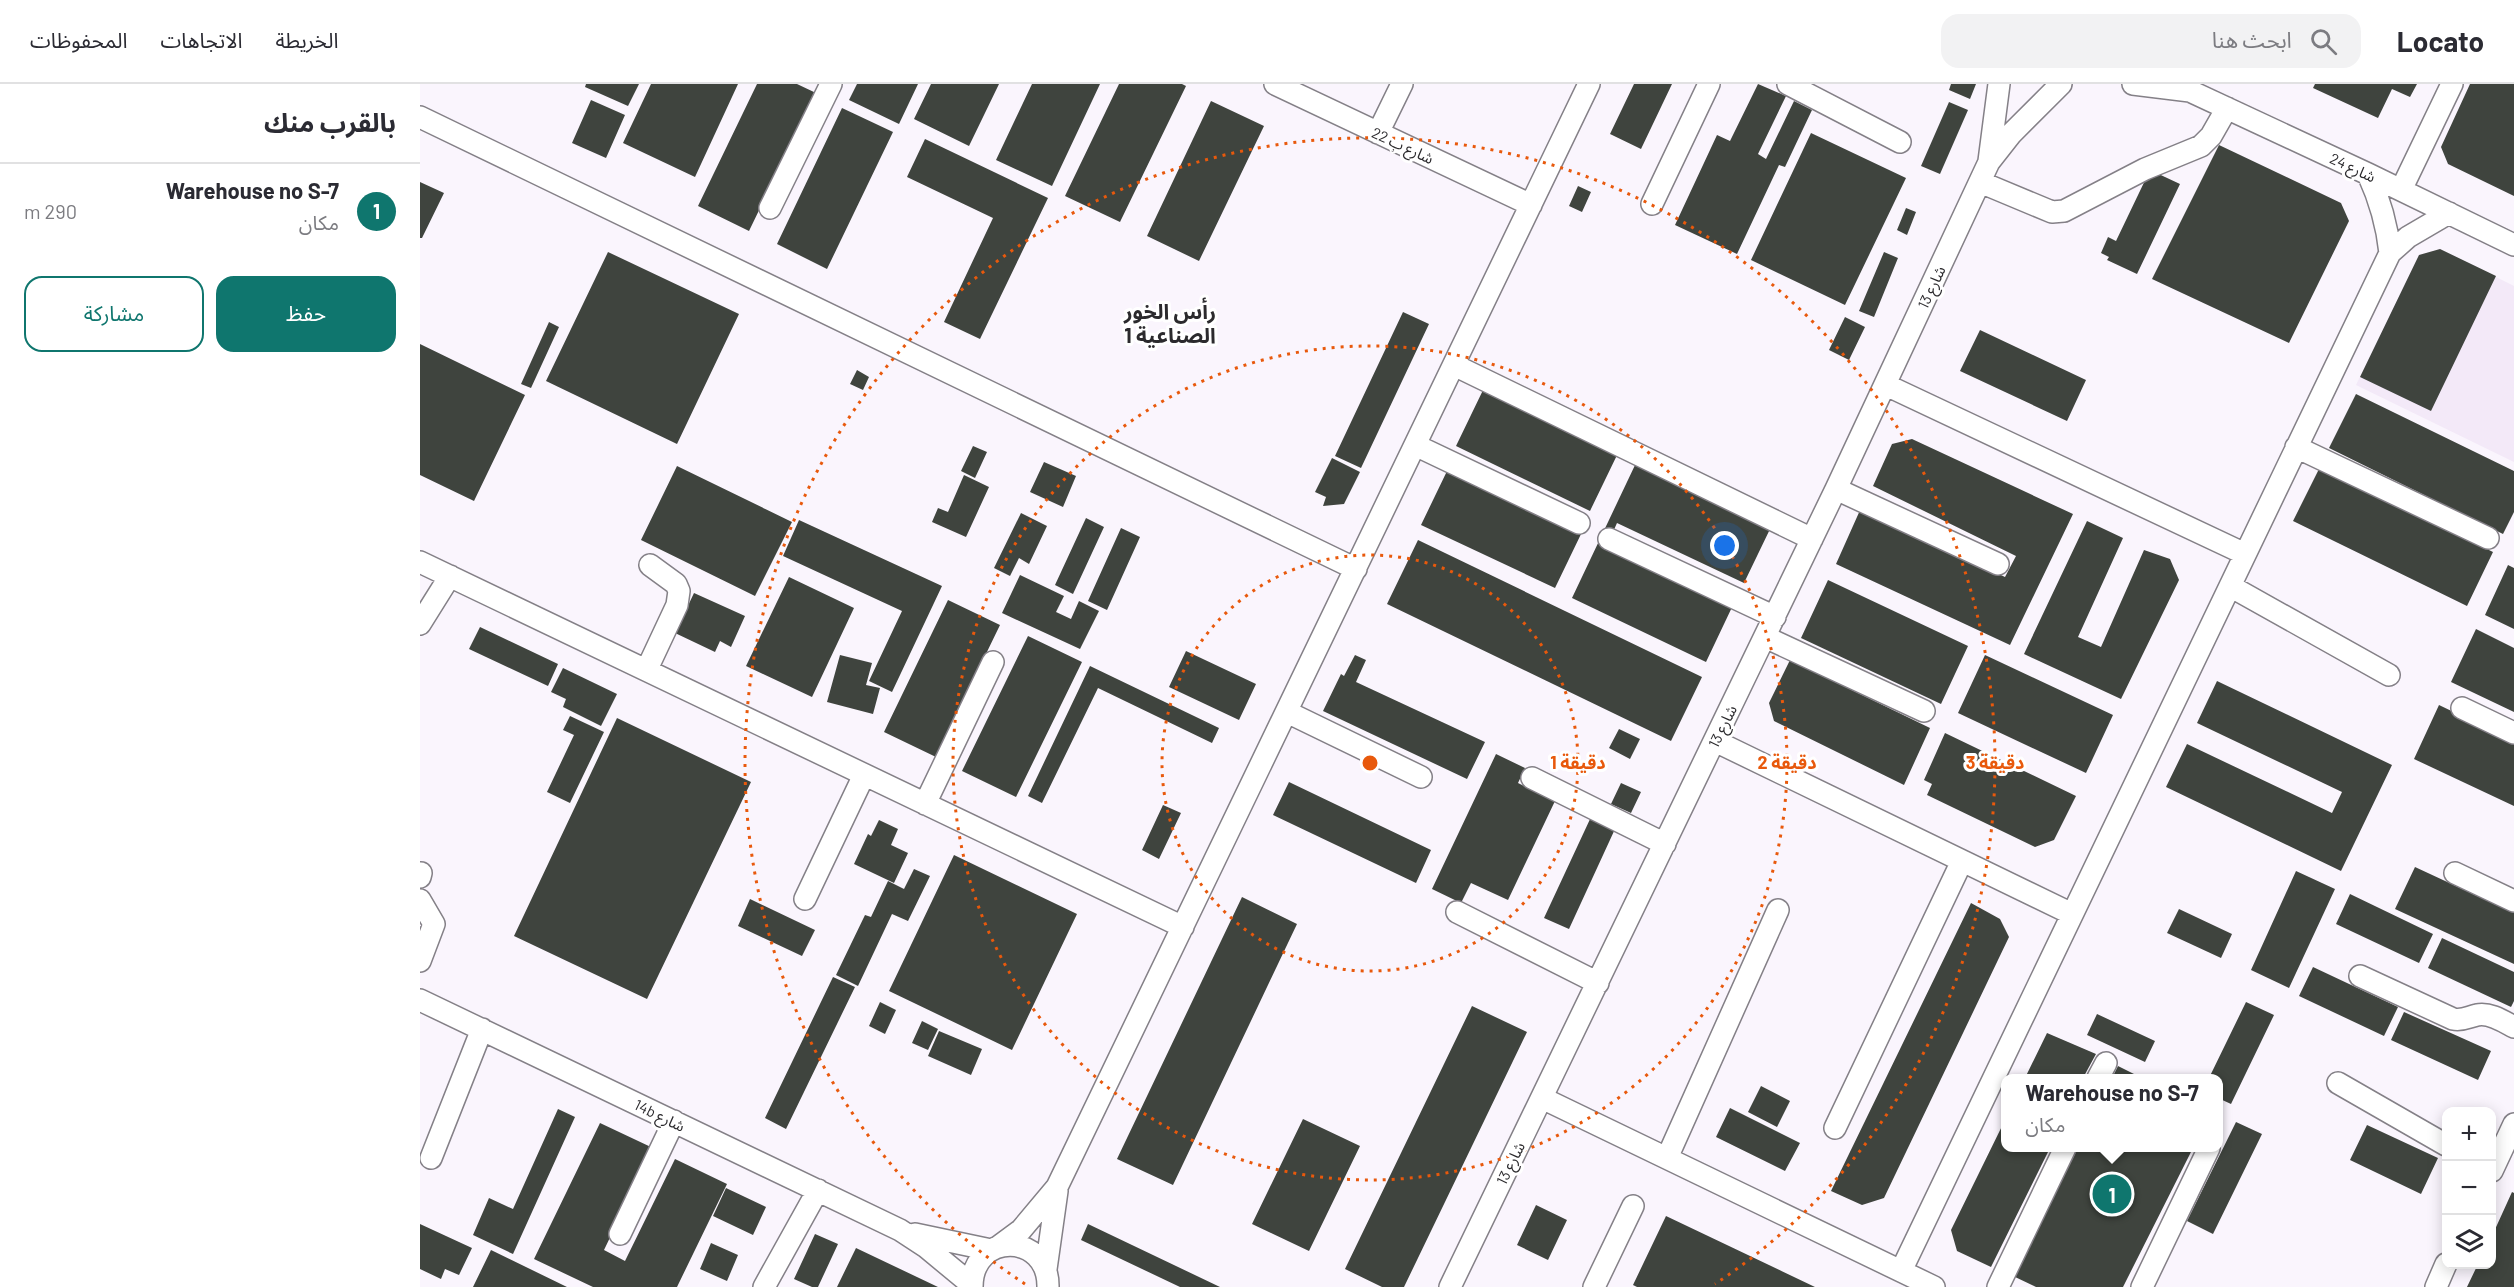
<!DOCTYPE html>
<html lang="ar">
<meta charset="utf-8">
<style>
:root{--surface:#fff;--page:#f2f2f3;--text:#2b2b33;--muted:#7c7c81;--line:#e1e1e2;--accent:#0f766e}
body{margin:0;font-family:Barlow,"Noto Sans Arabic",sans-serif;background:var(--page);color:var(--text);direction:rtl}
.controls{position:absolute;right:18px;bottom:18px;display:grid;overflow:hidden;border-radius:12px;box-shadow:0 3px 15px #0003}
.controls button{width:54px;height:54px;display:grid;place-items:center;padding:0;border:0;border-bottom:2px solid var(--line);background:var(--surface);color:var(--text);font:30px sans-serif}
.you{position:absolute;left:1305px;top:462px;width:21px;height:21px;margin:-15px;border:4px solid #fff;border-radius:50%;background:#1a73e8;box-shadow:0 0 0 9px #1a73e833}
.badge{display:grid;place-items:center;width:39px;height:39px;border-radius:50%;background:var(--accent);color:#fff;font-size:20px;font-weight:700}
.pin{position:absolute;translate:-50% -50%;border:3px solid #fff;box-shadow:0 2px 6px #0006}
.popup{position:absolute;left:1581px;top:990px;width:222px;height:78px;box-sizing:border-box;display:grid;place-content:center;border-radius:12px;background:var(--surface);filter:drop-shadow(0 2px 4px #0005);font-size:20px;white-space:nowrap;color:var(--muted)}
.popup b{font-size:22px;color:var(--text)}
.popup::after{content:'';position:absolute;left:50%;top:100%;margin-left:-12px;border:12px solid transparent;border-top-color:var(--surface)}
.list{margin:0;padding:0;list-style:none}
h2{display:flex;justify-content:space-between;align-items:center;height:78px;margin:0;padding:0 24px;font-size:26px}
h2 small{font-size:20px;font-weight:400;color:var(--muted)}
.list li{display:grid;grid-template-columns:39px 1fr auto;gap:18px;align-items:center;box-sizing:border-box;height:96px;padding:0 24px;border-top:2px solid var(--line)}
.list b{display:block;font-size:22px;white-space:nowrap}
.list p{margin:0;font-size:20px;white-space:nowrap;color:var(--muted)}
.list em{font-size:20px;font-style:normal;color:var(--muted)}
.actions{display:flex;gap:12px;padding:18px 24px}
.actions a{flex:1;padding:14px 0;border:2px solid var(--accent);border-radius:18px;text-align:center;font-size:21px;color:var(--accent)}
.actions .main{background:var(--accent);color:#fff}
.icon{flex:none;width:33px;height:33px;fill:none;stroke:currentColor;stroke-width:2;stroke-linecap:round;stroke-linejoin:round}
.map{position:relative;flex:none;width:2094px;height:1203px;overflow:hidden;direction:ltr}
header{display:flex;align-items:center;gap:36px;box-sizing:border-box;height:84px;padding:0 30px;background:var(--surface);border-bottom:2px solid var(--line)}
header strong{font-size:28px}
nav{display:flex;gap:33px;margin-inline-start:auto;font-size:21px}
.search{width:420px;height:54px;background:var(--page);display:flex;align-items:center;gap:15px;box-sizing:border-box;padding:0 21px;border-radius:18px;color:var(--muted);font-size:22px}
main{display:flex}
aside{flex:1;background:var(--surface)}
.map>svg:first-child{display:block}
.built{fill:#f3e9f8}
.building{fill:#3f443e}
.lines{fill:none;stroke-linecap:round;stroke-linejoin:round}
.minor-casing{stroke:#848087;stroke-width:24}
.minor{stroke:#fff;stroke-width:21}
.ring{fill:none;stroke:#e8590c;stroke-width:3;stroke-dasharray:3 6}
.labels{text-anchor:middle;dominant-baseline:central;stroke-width:6;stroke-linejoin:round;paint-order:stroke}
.street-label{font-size:15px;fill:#2b2a2d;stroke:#fff}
.district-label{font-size:21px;font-weight:bold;fill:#2b2a2d;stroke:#fff}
.centre{fill:#e8590c;stroke:#fff;stroke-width:3}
.ring-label{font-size:18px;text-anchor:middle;font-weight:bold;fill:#e8590c;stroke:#fff;stroke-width:6;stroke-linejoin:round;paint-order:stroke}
</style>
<header>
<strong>Locato</strong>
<div class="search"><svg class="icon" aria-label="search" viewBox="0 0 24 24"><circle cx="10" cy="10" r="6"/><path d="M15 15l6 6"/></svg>ابحث هنا</div>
<nav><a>الخريطة</a><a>الاتجاهات</a><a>المحفوظات</a></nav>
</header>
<main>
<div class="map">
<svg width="2094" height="1203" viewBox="0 0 2094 1203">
<rect width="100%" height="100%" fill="#faf5fd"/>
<path class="built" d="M2020,165l74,37v176l-158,-77 63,-130z"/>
<path class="building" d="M166,0h53l-11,22 -43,-19z
M231,0h87l-43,93 -72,-34z
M337,0h40l19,9 -67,138 -51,-25z
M437,0h61l-19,40 -50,-24z
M511,0h68l-30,62 -55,-27z
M612,0h68l-48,102 -56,-26z
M699,0h63l4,2 -66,136 -55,-26z
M1214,0h38l-31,65 -31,-15z
M1338,0l28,12 -28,58 8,5 28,-58 18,9 -27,57 -6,-2 -42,89 -62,-29 42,-90 13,6z
M1531,0h25l-6,15 -21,-9z
M1895,0h102l-7,13 -18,-8 -14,29 -65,-30z
M2050,0h44v112l-66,-32 -7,-17z
M171,16l34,15 -19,43 -34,-15z
M791,17l53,25 -65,135 -52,-25z
M1529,18l19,8 -28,64 -19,-8z
M422,24l51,24 -66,137 -50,-25z
M1391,49l95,45 -61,127 -94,-45z
M505,55l123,59 -68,141 -36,-17 49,-104 -86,-41z
M1799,61l122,58 8,18 -60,122 -137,-64z
M1730,86l30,14 -43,90 -30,-14 2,-3 -8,-4 7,-16 8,4z
M0,98l24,11 -22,45h-2z
M1158,102l13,6 -9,20 -13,-6z
M1486,124l10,4 -9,23 -10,-5z
M2020,165l56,27 -65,135 -71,-34 59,-122z
M188,168l131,62 -62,130 -131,-63z
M1464,168l14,6 -24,59 -15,-6z
M983,228l26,12 -68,144 -26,-12z
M1425,233l20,10 -16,33 -20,-10z
M129,238l10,5 -28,61 -10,-4z
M1560,246l106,50 -19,41 -107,-50z
M0,260l105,51 -51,106 -54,-26z
M437,286l12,7 -6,13 -13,-6z
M1065,302l134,65 -29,60 -134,-65z
M1936,310l158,77v41l-11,22 -174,-86z
M1492,355l161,75 -63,131 -174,-81 25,-56 144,69 11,-21 -143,-70 19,-42z
M553,362l14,6 -12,26 -14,-7z
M912,374l28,14 -16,32 -21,2 3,-9 -11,-5z
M624,378l32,14 -13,31 -33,-15z
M1216,379l135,64 -27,56 -127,-60 -9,20 126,60 -28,59 -134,-64z
M257,382l115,56 -37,74 -114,-56z
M1900,383l173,85 -26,54 -174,-85z
M1028,385l134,63 -27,56 -134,-63z
M544,391l25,12 -23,50 -34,-15 6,-14 10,4z
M601,429l26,13 -18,38 -10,-6 -9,18 -16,-8z
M666,434l18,9 -31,67 -18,-9z
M379,436l143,66 -50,106 -23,-11 33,-70 -119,-55z
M1667,437l36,17 -45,99 23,10 43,-97 26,9 9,21 -58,119 -97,-45z
M701,444l19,9 -33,73 -19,-9z
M998,456l284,137 -31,64 -284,-137z
M2088,481l6,3v61l-29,-14z
M600,491l44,21 -8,16 15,7 8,-18 20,10 -19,38 -78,-36z
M369,493l65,31 -42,89 -66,-31z
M1408,496l140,66 -27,58 -140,-66z
M274,509l51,23 -14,31 -11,-6 -5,11 -40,-19z
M528,516l52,25 -64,132 -52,-25z
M60,543l78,37 -10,22 -79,-37z
M2056,545l38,19v64l-63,-30z
M608,552l54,26 -66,135 -54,-26z
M766,567l70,33 -17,36 -70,-33z
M420,571l32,8 -6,22 14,3 -7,26 -46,-12z
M935,571l11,5 -10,22 129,60 -18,37 -144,-68 18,-37 3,2z
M1565,571l128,60 -27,58 -128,-60z
M1370,576l140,68 -26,57 -130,-64 -5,-18z
M670,582l129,62 -7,15 -114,-55 -56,115 -14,-7z
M143,584l54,26 -16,32 -38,-19 3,-8 -15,-7z
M1797,597l175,84 -51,106 -175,-84 21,-43 145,69 10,-21 -145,-69z
M2019,621l75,36v65l-100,-47z
M150,632l34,16 -34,71 -23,-11 27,-57 -11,-5z
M197,634l134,64 -104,217 -133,-63z
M1199,645l21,10 -10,20 -21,-11z
M1525,649l131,63 -22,44 -19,7 -108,-52 5,-11 -8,-4z
M1076,670l29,14 -7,15 37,18 -47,99 -37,-17 -10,20 -29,-14z
M869,698l142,68 -15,33 -143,-68z
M1201,699l20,9 -10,21 -20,-9z
M743,721l18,8 -22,46 -17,-9z
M1171,733l24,12 -46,100 -25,-11z
M459,736l19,9 -7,16 17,8 -14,30 -40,-19 14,-30 3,2z
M534,771l123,59 -65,136 -123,-59z
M1995,783l99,46v51l-119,-55z
M494,785l16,7 -22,45 -16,-7 -34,72 -22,-11 29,-60 6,2 17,-36 16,8z
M1876,787l39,18 -46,99 -38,-18z
M1930,810l83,40 -14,29 -83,-39z
M822,813l55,27 -124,261 -56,-26z
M330,815l65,31 -13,26 -64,-30z
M1551,819l29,16 9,18 -125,261 -22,7 -31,-14z
M1759,825l53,25 -11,24 -54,-25z
M2022,854l72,34v29l-3,6 -83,-39z
M1893,883l85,40 -14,29 -85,-40z
M413,893l22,10 -69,142 -21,-11z
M460,918l16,8 -11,24 -16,-8z
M1826,918l28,13 -43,89 -13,-6v-20h-9z
M1052,922l55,26 -123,255h-22l-37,-18z
M1984,928l87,39 -13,29 -87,-40z
M1677,930l58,27 -10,21 -58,-27z
M502,937l16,8 -10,21 -16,-7z
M519,947l43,18 -11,26 -43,-19z
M1627,949l49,21 -13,24h-58z
M1698,982l24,12h-30z
M1341,1002l29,15 -13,26 -29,-15z
M1310,1024l70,35 -15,28 -69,-34z
M138,1025l17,8 -62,137 -40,-19 16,-37 24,11z
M1586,1034v30h44l-59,119 -34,-16 -6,-21z
M883,1035l57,27 -51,105 -57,-27z
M1816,1038l26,12 -49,100 -26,-13z
M180,1039l53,25 -49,102 21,11 50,-102 52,25 -50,103h-84l-59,-28z
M1947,1041l71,33 -17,36 -71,-34z
M1658,1064h115l-70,139h-87l-23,-11z
M306,1104l40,19 -13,28 -40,-19z
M2092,1108l2,1v94h-47l11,-23h14v-28z
M1116,1121l31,15 -19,40 -31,-15z
M1246,1132l149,71h-178l-4,-2z
M0,1140l52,24 -13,27 -14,-6 -4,10 -21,-10z
M668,1140l132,63h-40l-99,-47z
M395,1150l23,10 -20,43h-6l-18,-8z
M291,1159l27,12 -11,26 -27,-12z
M436,1164l82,39h-101z
M71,1166l76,37h-94z"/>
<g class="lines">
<g class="minor-casing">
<path id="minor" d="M855,0l256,121
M1368,0l112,58
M1713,0l57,7
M1761,0l9,7 178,83 146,71
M0,33l936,452
M958,49l24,-49
M1569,77l10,-77
M1948,90c12,26 19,50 22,79
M1560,98l72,30 12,-1 81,-42 56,-23 10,-10 16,-28
M1981,106l51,-106
M1232,120l57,-120
M350,124l61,-124
M1034,281l358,174
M1466,301l359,169
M995,361l164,78
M1876,363l192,91
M1416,405l162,75
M1189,455l166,78
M0,478l763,365
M1810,502l159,89
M0,540l30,-48
M1345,553l159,74
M227,585l30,-64 2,-14 -3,-7 -26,-19
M2042,624l52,25
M867,628l134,65
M1295,657l357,173
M1112,694l133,66
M505,720l68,-142
M2035,789l59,28
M0,793l1,-4
M385,815l59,-124
M0,816l14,24 -14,37
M1037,828l141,71
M1940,892l93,43c10,2 15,-2 24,-4 12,-3 26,6 37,12
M0,916l480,230 26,17 46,38
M1678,994l8,-15
M1918,999l108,62
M1122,1014l392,189
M1415,1044l127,-267
M11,1074l51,-129
M1247,1074l111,-248
M2072,1087l22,-47
M200,1150l54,-113
M495,1150l76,16
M578,1163l23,-17 36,-43 532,-1103
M626,1185l11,-78
M1481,1187l489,-1018 18,-16 41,-24
M344,1203l54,-97
M552,1203c0,-56 77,-55 76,0
M1030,1203l386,-798 153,-327 22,-28 50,-50
M1174,1203l39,-81
M1578,1203l67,-139
M1722,1203l67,-139
M2016,1203l10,-23"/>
</g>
<use href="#minor" class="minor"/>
</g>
<g class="ring">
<circle cx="950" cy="679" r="208"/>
<circle cx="950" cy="679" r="417"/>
<path d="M605 1200A625 625 0 1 1 1295 1200"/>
</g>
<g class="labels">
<g class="street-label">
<text transform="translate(983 61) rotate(25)">شارع ب 22</text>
<text transform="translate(1933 83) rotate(25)">شارع 24</text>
<text transform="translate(1511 203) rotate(-65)">شارع 13</text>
<text transform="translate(1302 642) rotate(-64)">شارع 13</text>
<text transform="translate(240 1031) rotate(26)">14b شارع</text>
<text transform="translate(1090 1079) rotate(-64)">شارع 13</text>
</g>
<g class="district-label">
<text x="750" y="226">رأس الخور<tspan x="750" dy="24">الصناعية 1</tspan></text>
</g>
</g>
<circle cx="950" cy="679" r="9" class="centre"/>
<g class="ring-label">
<text x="1158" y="685">1 دقيقة</text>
<text x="1367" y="685">2 دقيقة</text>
<text x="1575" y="685">3 دقيقة</text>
</g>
</svg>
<div class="controls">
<button>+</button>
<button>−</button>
<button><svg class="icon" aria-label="layers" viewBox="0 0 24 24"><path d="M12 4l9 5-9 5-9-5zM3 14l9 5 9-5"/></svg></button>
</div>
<div class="you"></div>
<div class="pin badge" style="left:1692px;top:1110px">1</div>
<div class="popup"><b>Warehouse no S-7</b>مكان</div>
</div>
<aside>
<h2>بالقرب منك<small></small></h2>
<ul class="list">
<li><span class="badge">1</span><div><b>Warehouse no S-7</b><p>مكان</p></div><em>290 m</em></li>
</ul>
<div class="actions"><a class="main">حفظ</a><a>مشاركة</a></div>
</aside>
</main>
